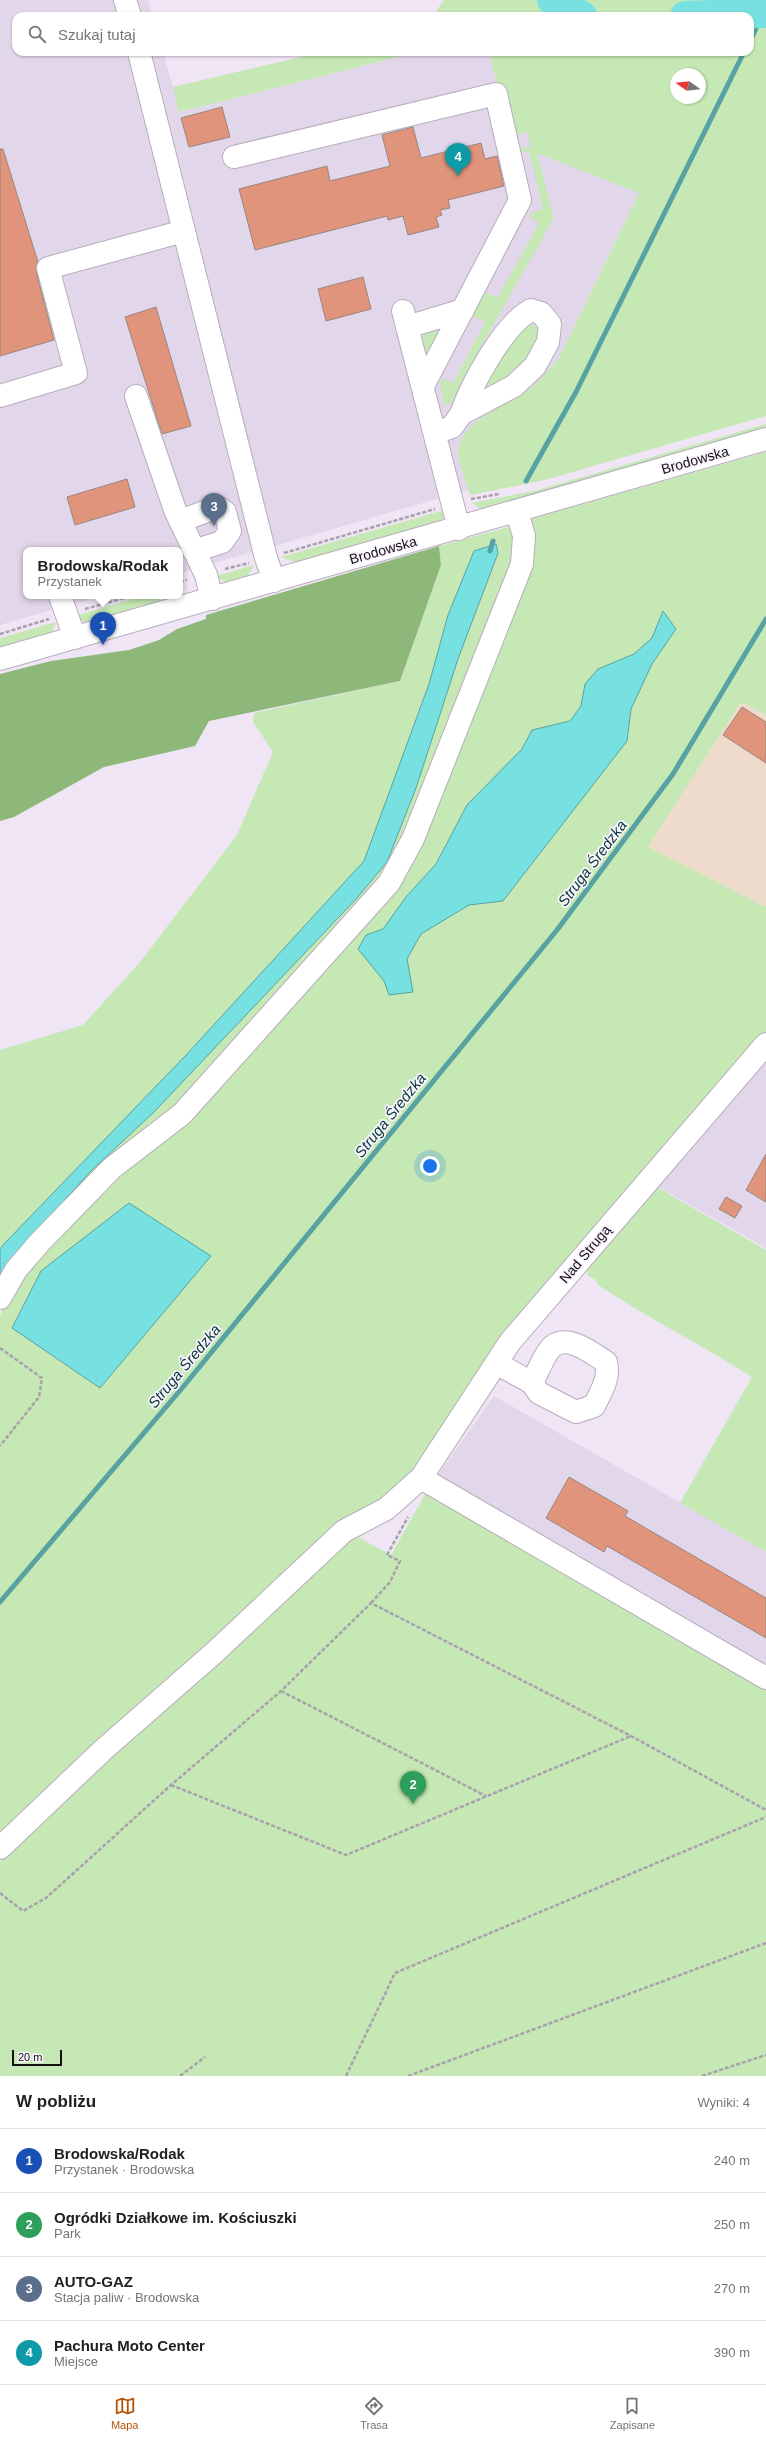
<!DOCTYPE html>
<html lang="pl">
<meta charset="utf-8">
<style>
:root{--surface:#fff;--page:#f2f2f2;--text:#202124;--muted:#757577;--line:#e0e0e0;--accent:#b45309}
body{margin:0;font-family:Arial,sans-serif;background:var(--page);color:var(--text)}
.compass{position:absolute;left:670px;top:68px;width:36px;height:36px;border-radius:50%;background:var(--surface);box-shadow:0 1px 3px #0004;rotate:285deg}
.scale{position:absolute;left:12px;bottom:10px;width:50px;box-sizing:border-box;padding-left:4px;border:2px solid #141016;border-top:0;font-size:11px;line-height:14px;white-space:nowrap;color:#141016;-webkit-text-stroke:3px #faf4fd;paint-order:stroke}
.you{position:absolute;left:430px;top:1166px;width:14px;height:14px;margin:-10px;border:3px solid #fff;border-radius:50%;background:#1a73e8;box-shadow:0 0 0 6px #1a73e833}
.badge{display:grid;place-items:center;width:26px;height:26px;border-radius:50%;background:var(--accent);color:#fff;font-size:13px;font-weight:700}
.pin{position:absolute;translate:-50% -33px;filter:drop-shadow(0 1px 2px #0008)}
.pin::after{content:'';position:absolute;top:21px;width:14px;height:12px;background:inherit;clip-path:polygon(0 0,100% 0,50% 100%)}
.popup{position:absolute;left:23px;top:547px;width:160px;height:52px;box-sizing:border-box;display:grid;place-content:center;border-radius:8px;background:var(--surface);filter:drop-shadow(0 1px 3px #0005);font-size:13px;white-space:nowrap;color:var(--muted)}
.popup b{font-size:15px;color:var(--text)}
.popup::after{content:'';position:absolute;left:50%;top:100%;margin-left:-8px;border:8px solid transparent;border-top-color:var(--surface)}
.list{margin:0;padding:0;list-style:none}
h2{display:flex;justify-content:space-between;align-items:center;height:52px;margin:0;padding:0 16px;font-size:17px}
h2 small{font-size:13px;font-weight:400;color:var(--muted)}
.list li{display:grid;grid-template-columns:26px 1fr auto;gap:12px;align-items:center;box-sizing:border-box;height:64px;padding:0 16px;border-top:1px solid var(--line)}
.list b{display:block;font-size:15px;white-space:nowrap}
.list p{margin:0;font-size:13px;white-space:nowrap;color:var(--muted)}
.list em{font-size:13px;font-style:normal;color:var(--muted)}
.icon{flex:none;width:22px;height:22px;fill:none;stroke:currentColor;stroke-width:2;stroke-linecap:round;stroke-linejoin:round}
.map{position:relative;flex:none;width:766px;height:2076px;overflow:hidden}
.search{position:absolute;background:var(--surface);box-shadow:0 1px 3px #0004;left:12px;right:12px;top:12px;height:44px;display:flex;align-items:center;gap:10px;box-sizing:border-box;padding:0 14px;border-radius:12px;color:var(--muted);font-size:15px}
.sheet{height:308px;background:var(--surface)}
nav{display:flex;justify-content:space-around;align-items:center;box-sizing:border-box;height:56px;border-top:1px solid var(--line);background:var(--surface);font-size:11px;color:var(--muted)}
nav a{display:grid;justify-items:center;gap:2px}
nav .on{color:var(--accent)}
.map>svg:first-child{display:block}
.commercial{fill:#efdbcc}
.industrial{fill:#e2d6ea}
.green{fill:#c5e8b4;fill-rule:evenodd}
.forest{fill:#8eb87a}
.water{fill:#77e0e0;stroke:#59a2a3}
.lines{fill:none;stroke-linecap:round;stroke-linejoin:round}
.stream{stroke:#59a2a3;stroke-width:5}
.river{stroke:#77e0e0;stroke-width:30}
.building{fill:#df947b;stroke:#988680}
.minor-casing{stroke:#b6adbc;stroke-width:24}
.path{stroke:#a9a0ad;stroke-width:2.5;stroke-dasharray:4 2;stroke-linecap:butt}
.minor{stroke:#fff;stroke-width:22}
.labels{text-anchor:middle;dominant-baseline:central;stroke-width:3.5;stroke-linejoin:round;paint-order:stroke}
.street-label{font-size:14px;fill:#141016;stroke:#faf4fd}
.water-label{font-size:15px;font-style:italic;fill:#033838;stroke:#faf4fd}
</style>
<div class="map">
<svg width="766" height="2076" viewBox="0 0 766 2076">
<rect width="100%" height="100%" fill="#efe5f5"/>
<path class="commercial" d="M741,702l25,13v192l-118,-60z"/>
<path class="industrial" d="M0,0h148l4,16h-136v36h147l17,60 238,-60h92l27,100 102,41 -140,288 -319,92v-23h-154v46h75l-101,29z
M766,1053v195l-113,-64z
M494,1396l272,156v117l-331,-190z"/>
<path class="green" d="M444,0h322v416l-221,64 -75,15c-3,-11 -13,-35 -12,-44 3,-31 50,-46 71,-62 12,-9 20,-20 30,-31l80,-165 -102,-40 17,65 -89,157 -13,28 -8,2 -4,-23 2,-4 11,5 32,-61 -13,-6 -1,-3 12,-21 15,5 41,-74 -8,-5 -1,-5 13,-4 -14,-58 -14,3 -26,-102h261v-36h-317zM676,74h24v24h-24zM527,132l4,14 -14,3 -4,-13z
M322,52h96l-239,60 -6,-25z
M535,324l4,8c-10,33 -38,50 -65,69 15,-24 34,-68 61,-77z
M435,331l4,4 -12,19 -5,-16 3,-4z
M766,424v5l-283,81 -11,-7 62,-12z
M766,452v263l-25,-13 -93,145 118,60v125l-110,126 -243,316 -413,365v-522l4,-14 17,-29 371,-388 135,-366z
M444,510l1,5 -4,6 -141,43 -19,-7z
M512,526l5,22 -107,289 -55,77 -355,378v-242l83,-25 58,-64 96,-126 36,-83 -20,-30 1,-9 146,-32 41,-116 -2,-19z
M254,565l-7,13 -19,6 -12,-8z
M143,596h18l-2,6 -73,21 -11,-7z
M56,622l-5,12 -51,17v-13z
M653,1185l113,65v302l-86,-49 72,-126c-50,-32 -104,-59 -154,-92l-2,-5 -8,-4 -1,-10z
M427,1491l339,195v390h-766v-214l119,-118 231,-211 41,22z"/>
<path class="forest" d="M439,546l2,19 -41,116 -191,40 -14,25 -91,21 -90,50 -14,4v-147l51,-13 78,-11 30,-10 18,-11 29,-10v-4z"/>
<path class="water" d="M496,544l2,9 -40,106 -42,129 -29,74 -30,36 -203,214 -63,59 -76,84 -15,20v-26l4,-5 183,-190 177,-193 65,-177 19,-69 26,-64z
M663,611l13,18 -24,35 -21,45 -4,32 -124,160 -34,4 -48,29 -14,25 6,33 -24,3 -5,-14 -26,-32 8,-14 17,-6 23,-32 30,-33 31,-59 55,-56 10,-19 38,-9 11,-15 4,-22 13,-15 36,-15 18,-16z
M129,1203l82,53 -111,132 -88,-60 29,-57z"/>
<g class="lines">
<path class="stream" d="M750,41l16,-33
M526,481l50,-89 168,-340
M490,551l3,-10
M0,1602l183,-215 374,-457 116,-156 93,-155"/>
<path class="river" d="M552,0l30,16
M685,16l81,-3"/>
</g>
<path class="building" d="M222,107l8,30 -41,10 -8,-29z
M413,127l8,31 60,-15 4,16 12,-3 7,30 -56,14 2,8 -10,2 2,5 -6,2 3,10 -31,8 -5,-19 -15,4 -1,-4 -132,34 -16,-61 88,-23 3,15 60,-15 -8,-31z
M0,149h3l35,113 -2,9 18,69 -54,16z
M363,277l8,32 -45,12 -8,-32z
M156,307l35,119 -29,8 -37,-117z
M127,479l8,28 -60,18 -8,-28z
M742,707l24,15v41l-43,-28z
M766,1154v48l-20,-12z
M726,1197l16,9 -7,12 -16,-9z
M569,1477l59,34 -3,5 141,82v40l-159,-92 -3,6 -58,-34z"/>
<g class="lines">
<g class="minor-casing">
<path id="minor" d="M125,0l5,16
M139,52l127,506 8,23
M234,157l262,-63 24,106 -97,186
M403,311l56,218
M407,327l56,-17
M0,396l76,-23 -28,-105 136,-37
M136,396l39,114 31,65 6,24
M435,433l17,-6 9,-13 53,-28 21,-20 13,-24 2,-18 -9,-11 -10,-3c-28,15 -59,74 -70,104
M180,521l38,-14 7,5 5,19 -8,11 -28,9
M60,596l15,42
M0,659l766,-220
M0,1298l16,-28 24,-28 72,-74 70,-54 207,-231 24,-44 109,-275 2,-28 -7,-24
M496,1363l36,20 7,10 37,19 18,-6c7,-15 16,-27 12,-44 -13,-8 -37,-28 -53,-16 -7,5 -17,29 -21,37
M421,1478l345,200
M0,1848l103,-98 112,-98 129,-121 42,-22 35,-31 89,-136 256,-298"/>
</g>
<path class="path" d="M471,499l28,-5
M284,553l151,-44
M225,569l24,-6
M180,582l7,-2
M85,609l47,-13
M0,634l49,-15
M0,1348l42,30 -3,19 -39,49
M371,1603l19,-21 10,-21 -13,-6 21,-38
M281,1691l205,105
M171,1785l175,70 285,-119
M0,1893l23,18 23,-13 125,-113 110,-94 90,-88 260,133 135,74
M180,2076l25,-19
M346,2076l49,-103 371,-156
M408,2076l358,-133
M702,2076l64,-21"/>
<use href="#minor" class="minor"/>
</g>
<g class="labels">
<g class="street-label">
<text transform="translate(695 460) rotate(-16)">Brodowska</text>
<text transform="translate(383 550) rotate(-16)">Brodowska</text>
<text transform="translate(585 1254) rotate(-50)">Nad Strugą</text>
</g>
<g class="water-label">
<text transform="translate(592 863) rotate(-53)">Struga Średzka</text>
<text transform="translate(390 1115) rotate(-51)">Struga Średzka</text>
<text transform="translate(184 1366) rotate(-50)">Struga Średzka</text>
</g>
</g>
</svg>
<svg class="compass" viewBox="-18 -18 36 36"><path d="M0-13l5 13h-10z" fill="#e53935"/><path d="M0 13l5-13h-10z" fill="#757577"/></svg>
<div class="scale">20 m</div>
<div class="you"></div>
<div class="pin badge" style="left:103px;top:645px;background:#1a4fb4">1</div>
<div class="popup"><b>Brodowska/Rodak</b>Przystanek</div>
<div class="pin badge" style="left:413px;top:1804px;background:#2e9e5b">2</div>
<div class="pin badge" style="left:214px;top:526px;background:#5c6f8a">3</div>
<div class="pin badge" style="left:458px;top:176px;background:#0f9aa8">4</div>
<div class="search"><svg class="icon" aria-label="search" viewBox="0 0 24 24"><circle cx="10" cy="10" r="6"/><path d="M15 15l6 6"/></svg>Szukaj tutaj</div>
</div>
<section class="sheet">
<h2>W pobliżu<small>Wyniki: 4</small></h2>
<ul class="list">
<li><span class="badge" style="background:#1a4fb4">1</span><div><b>Brodowska/Rodak</b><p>Przystanek · Brodowska</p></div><em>240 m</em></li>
<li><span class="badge" style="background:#2e9e5b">2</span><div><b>Ogródki Działkowe im. Kościuszki</b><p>Park</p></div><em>250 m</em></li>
<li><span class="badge" style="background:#5c6f8a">3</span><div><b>AUTO-GAZ</b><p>Stacja paliw · Brodowska</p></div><em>270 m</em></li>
<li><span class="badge" style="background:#0f9aa8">4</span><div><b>Pachura Moto Center</b><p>Miejsce</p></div><em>390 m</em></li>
</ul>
</section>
<nav>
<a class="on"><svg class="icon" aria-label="map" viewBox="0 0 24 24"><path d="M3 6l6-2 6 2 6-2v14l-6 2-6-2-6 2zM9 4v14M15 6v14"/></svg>Mapa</a>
<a><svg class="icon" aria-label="directions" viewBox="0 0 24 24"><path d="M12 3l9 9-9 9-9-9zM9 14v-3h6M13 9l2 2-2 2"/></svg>Trasa</a>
<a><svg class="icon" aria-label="saved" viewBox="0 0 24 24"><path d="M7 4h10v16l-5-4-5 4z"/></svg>Zapisane</a>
</nav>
